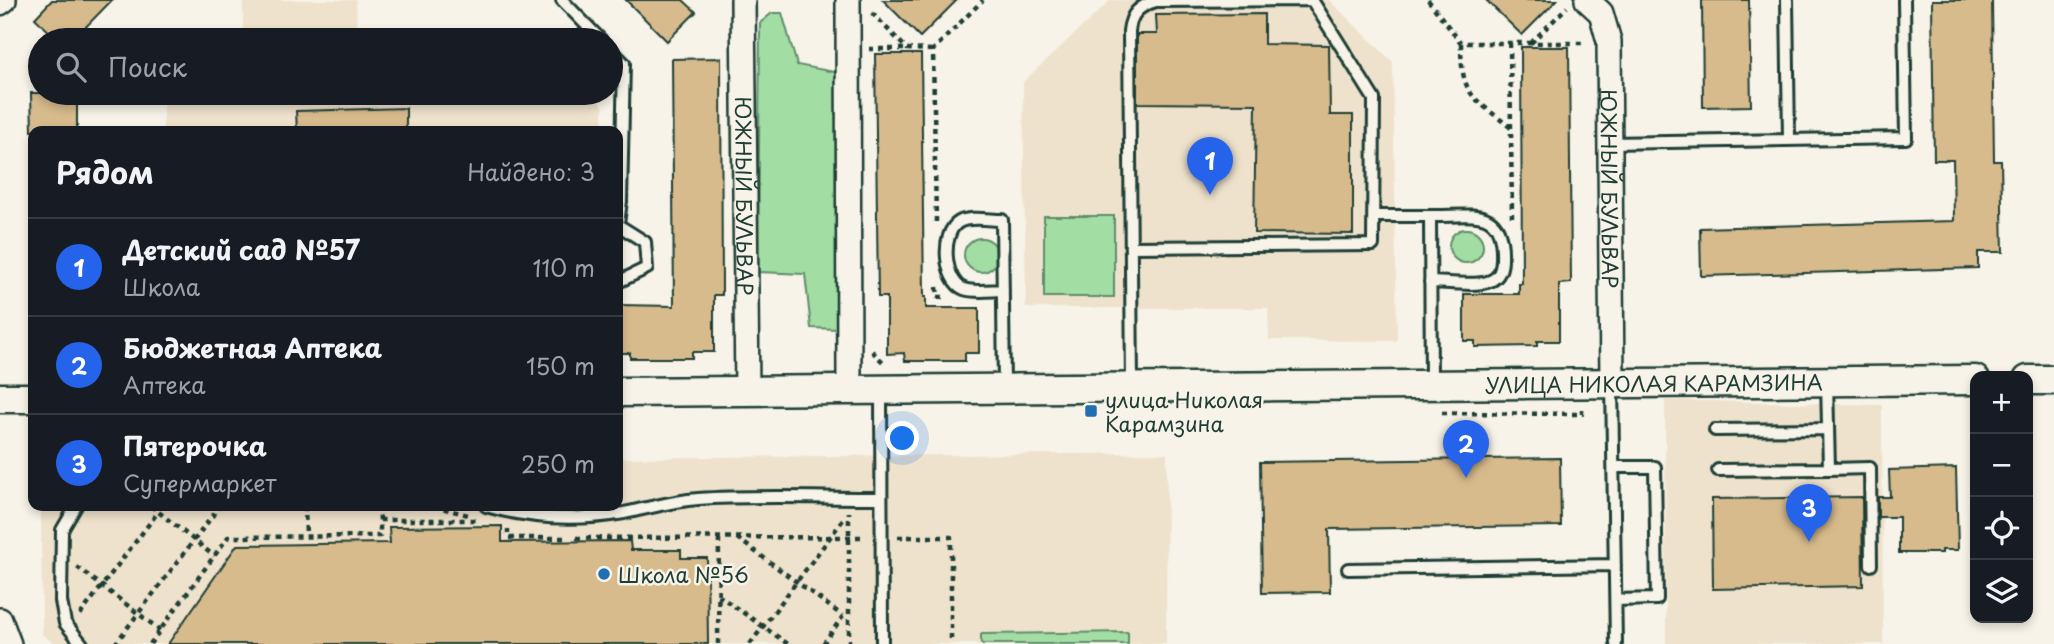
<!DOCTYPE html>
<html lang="ru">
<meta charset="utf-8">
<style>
:root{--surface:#171b24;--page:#242831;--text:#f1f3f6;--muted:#9ea1a6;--line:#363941;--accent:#2563eb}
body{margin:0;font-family:"Playpen Sans",sans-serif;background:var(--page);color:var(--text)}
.controls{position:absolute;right:21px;bottom:21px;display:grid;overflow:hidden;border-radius:14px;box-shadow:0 4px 10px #0003}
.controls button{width:63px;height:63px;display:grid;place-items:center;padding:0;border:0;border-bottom:2px solid var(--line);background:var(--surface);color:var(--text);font:35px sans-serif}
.you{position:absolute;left:903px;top:439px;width:24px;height:24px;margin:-18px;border:5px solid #fff;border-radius:50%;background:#1a73e8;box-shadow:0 0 0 10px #1a73e833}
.badge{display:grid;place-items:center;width:46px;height:46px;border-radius:50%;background:var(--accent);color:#fff;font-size:23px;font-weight:700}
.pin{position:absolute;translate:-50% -58px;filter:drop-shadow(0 2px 4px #0008)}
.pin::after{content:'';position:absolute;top:37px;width:24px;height:21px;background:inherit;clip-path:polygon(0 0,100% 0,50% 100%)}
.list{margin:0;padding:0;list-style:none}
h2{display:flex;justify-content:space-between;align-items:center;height:91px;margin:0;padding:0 28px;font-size:30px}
h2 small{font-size:23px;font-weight:400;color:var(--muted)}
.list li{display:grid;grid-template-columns:46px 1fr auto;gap:21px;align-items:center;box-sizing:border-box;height:98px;padding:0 28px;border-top:2px solid var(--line)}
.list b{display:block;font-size:26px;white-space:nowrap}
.list p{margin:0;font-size:23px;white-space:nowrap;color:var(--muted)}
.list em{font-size:23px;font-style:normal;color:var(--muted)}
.icon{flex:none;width:38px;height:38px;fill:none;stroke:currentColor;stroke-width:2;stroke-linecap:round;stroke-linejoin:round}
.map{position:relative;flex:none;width:2054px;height:644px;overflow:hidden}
.search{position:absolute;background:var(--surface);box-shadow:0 4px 10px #0003;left:28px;top:28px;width:595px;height:77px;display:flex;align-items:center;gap:18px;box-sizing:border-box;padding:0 24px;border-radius:38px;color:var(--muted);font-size:26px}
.panel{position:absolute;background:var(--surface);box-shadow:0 4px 10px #0003;left:28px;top:126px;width:595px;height:385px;border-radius:14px}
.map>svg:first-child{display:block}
.built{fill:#eee2cc}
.green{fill:#a2dda3;stroke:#608d6c;stroke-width:2}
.building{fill:#d8bb8c;stroke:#1f3d34;stroke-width:2}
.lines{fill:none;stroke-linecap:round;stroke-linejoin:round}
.service-casing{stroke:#1f3d34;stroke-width:16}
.minor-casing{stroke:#1f3d34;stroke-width:28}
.tertiary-casing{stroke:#1f3d34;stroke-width:33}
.path{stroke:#1f3d34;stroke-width:4.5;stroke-dasharray:5 5;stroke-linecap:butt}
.service{stroke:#f7f3e8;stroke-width:10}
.minor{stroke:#f7f3e8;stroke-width:23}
.tertiary{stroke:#f7f3e8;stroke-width:28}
.poi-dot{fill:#1f6fb2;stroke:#f7f3e8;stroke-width:2.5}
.labels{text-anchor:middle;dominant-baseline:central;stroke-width:5;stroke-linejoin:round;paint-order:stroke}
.street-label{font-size:21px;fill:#1f3d34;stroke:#f7f3e8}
.poi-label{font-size:21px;fill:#1f3d34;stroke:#f7f3e8;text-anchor:start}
</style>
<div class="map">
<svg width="2054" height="644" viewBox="0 0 2054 644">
<rect width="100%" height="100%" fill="#f7f3e8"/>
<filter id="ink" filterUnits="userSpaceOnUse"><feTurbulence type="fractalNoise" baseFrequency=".0143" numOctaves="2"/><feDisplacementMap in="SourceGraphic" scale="14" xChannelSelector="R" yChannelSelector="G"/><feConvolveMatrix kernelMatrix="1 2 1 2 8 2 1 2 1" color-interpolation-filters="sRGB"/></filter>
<g filter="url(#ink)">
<path class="built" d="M243,0h113l1,37 189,-2 5,5h-308z
M1111,0h218l64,62 4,279 -128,-1 -1,-32h-242l-3,-226z
M163,93h429l11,13v25h-440z
M1665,400l217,5 1,239h-217z
M1167,453l-1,191h-1111l-13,-10 -1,-120 7,-8h570l2,-48z"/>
<path class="green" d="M772,13h10l15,52 43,8 -3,256 -26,-1 -6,-54 -47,-2 2,-249z
M1044,216h70v81h-70z
M1449 246a17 17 0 1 1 34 0a17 17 0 1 1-34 0Z
M964 255a17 17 0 1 1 34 0a17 17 0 1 1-34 0Z
M1128,632v12h-147v-10z"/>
<path class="building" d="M52,0h60l-39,40h-15l-23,-22z
M626,0h57l13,12 -29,29z
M883,0h74l-37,37z
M1486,0h71l-35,35z
M1702,0h47l2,106 -48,1z
M1932,0h60l2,161h7l2,91h-25v16l-277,8 -1,-48 254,-7 -1,-61h-19z
M1264,14v30l65,1 1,70h23v119l-99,-1 2,-129 -119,-1v-69h20l-1,-19z
M1521,47h48l2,236 -12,1v57h-22v5l-62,1v-6h-11v-47h55v-10h3z
M875,54h46l3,243h2v11h53v45h-14v8h-60l-1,-8 -17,1v-57h-9z
M721,58l1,237h-8v57h-22v6h-62v-5h-11v-48l55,1 -2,-247z
M31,93h46v38h-45z
M406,108v23h-109l-1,-20z
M1560,458l1,68 -232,3 1,63 -68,1 -2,-131z
M1956,468l2,82h-16v3h-43v-36h-21v-20h12l-1,-27z
M1862,497l1,89 -150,3 -1,-90z
M502,526v16l128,-1 1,9h50v8h26l1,86h-540l69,-99 153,-2 -1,-16z"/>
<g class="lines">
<g class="service-casing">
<path id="service" d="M562,0l39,40
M1787,0l2,139
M611,50l13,13 -3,138 -3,23
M1608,143l298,-5 -2,-138
M1374,216h56
M618,225l27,17 2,26 -27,13 -2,-1
M1131,247l242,-2 1,-146 -62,-99 -156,1c-17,5 -25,12 -27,30 1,118 2,236 3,354
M1430,282c15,0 47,5 60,-1 9,-3 12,-13 12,-22 2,-55 -30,-42 -72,-43l1,167
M1003,290c-11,0 -28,3 -39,-1 -20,-7 -24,-56 -5,-67 10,-6 31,-2 43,-2l2,167
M1612,384l4,260
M881,391l1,253
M1715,430l113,-1
M1614,467h41l2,132 -41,1
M1829,469l41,-1 1,97
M1718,470l111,-1 -2,-87
M76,506l-14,24 -1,71 4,22 17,21
M486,506c45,13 91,15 138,7 25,-5 48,-12 74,-14 60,-4 122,-1 183,-1
M1348,569l267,-4"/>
</g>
<g class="minor-casing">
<g id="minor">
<path id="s1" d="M743,0l4,392"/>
<path d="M848,0l1,392"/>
<path id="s2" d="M1587,0l14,13 8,28 3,343"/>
<path d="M0,3l4,-3"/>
<path d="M0,620l9,24"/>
</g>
</g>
<g class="tertiary-casing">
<g id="tertiary">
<path d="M2028,380h26"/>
<path id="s3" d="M618,392l1357,-12"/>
<path d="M0,398h33"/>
</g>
</g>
<path class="path" d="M1428,0l33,43h125
M872,13l35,36 26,1
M1461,43c0,54 11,53 50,85
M1510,43l2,174
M1531,43l36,-36
M869,49h37
M936,222l-3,-172 50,-50
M937,287l1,10h9
M872,351l14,14
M1442,413l140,1v-5
M151,506l63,50
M305,506l1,30
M379,506l1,14
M434,506l38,10
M508,529v9h56
M898,537h53v107
M576,538l289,-1
M737,538l106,78
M77,567l83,63
M718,595l70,49
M80,615l78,-103
M115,644l105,-138
M150,644l78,-107 152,-1v-16h97
M718,644l1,-107
M750,644l96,-128
M823,644l20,-28
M849,644v-132"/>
<use href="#service" class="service"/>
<use href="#minor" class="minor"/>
<use href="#tertiary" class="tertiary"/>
</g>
</g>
<g class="poi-dot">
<rect x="1084" y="404" width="14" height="14" rx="3.5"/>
<circle cx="604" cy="574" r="7"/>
</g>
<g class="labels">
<g class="street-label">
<text stroke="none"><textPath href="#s2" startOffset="196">ЮЖНЫЙ БУЛЬВАР</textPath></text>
<text stroke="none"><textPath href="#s1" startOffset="196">ЮЖНЫЙ БУЛЬВАР</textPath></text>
<text stroke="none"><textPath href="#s3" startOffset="1036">УЛИЦА НИКОЛАЯ КАРАМЗИНА</textPath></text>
</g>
<g class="poi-label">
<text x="1105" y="399">улица Николая<tspan x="1105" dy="24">Карамзина</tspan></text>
<text x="618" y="574">Школа №56</text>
</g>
</g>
</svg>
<div class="controls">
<button>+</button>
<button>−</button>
<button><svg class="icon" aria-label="locate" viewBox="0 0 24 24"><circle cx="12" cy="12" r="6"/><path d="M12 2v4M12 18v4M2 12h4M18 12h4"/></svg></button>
<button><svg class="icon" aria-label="layers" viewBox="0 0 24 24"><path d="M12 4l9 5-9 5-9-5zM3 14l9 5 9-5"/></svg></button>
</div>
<div class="you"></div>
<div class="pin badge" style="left:1210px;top:195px">1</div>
<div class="pin badge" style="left:1466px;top:478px">2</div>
<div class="pin badge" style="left:1809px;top:542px">3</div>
<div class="search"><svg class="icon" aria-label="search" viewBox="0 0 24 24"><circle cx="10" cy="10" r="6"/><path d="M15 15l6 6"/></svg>Поиск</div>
<section class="panel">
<h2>Рядом<small>Найдено: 3</small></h2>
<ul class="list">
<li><span class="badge">1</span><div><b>Детский сад №57</b><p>Школа</p></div><em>110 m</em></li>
<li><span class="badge">2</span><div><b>Бюджетная Аптека</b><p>Аптека</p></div><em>150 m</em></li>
<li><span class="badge">3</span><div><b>Пятерочка</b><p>Супермаркет</p></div><em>250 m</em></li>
</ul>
</section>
</div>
